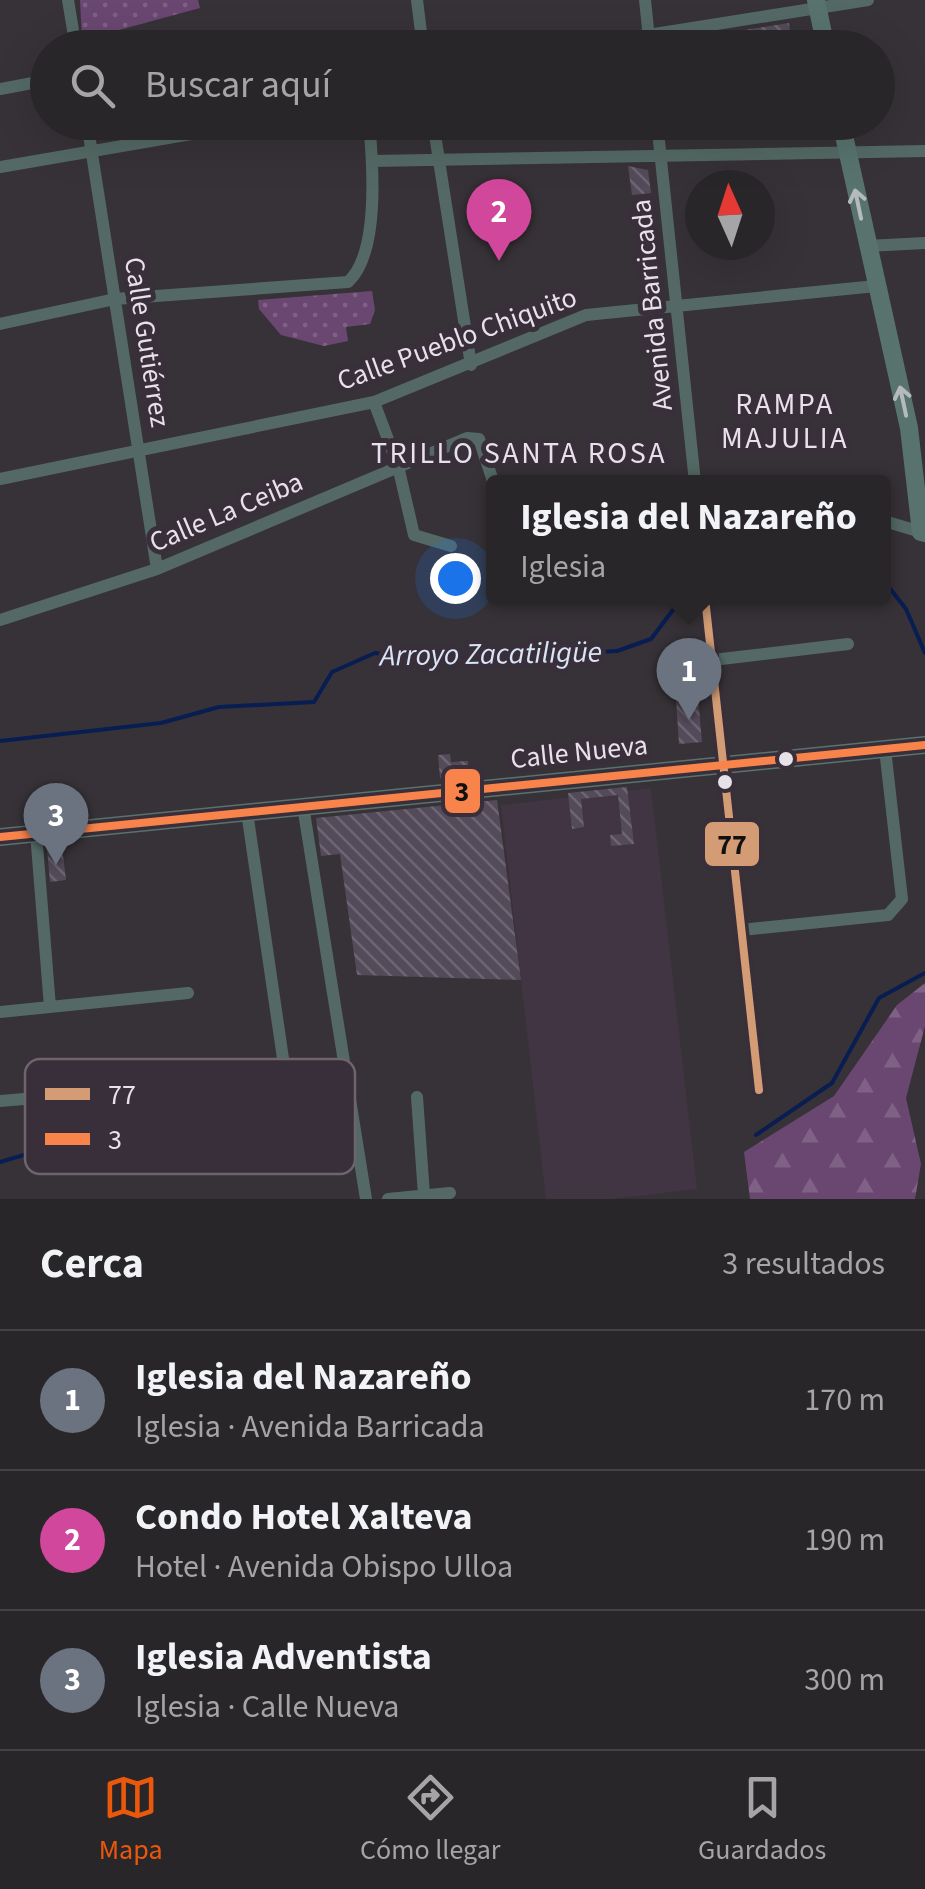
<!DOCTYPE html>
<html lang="es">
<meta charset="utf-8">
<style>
:root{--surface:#292629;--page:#312e31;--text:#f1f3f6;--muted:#a5a5a8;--line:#454346;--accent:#ea580c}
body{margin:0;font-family:"Source Sans 3",sans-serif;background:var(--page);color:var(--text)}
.compass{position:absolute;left:685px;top:170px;width:90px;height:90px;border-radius:50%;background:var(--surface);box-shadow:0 10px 40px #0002;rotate:357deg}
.you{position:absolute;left:455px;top:578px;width:35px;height:35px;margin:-25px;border:8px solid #fff;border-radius:50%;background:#1a73e8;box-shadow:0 0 0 15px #1a73e833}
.badge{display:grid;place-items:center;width:65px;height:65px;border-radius:50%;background:var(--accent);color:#fff;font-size:32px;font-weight:700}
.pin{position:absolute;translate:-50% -82px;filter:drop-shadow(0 2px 5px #0008)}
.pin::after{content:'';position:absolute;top:52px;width:35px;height:30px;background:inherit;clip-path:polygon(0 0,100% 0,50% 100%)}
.popup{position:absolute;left:486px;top:475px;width:405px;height:130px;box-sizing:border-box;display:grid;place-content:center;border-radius:10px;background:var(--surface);filter:drop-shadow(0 2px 8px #0005);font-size:32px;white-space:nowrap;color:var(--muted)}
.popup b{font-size:38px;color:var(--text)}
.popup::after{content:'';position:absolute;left:50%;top:100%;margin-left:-20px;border:20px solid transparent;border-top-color:var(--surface)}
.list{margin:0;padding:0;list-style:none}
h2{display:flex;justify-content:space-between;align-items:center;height:130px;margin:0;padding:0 40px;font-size:42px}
h2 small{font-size:32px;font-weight:400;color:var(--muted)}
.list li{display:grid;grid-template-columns:65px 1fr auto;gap:30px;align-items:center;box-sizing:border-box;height:140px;padding:0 40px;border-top:2px solid var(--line)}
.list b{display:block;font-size:38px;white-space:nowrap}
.list p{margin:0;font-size:32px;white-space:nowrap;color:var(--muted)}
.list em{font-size:32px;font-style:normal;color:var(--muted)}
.icon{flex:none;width:55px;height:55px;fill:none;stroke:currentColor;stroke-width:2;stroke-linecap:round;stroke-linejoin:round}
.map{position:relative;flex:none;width:925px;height:1199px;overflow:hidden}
.search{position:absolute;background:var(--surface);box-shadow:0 10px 40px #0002;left:30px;right:30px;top:30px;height:110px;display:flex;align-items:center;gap:25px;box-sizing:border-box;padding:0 35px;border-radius:55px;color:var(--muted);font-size:38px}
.sheet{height:550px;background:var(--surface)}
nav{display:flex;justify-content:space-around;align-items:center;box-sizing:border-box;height:140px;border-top:2px solid var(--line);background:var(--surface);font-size:28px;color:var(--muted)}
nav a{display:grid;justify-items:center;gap:5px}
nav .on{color:var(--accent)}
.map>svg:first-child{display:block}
.built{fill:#413443}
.forest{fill:url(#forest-firs)}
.park{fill:url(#park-dots)}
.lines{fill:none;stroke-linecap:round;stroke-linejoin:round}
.stream{stroke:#081d52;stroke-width:4}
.building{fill:url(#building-back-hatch)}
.street{stroke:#546965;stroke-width:12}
.secondary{stroke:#58736e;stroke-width:18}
.bus-1-casing{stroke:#382f3a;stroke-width:15}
.bus-2-casing{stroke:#382f3a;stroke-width:15}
.bus-1{stroke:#d39c74;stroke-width:8}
.bus-2{stroke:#f8844c;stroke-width:8}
.oneway{stroke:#b5babd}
.bus-dot{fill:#e7e1e8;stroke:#382f3a;stroke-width:4}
.labels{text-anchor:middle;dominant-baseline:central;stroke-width:10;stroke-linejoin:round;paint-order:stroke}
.street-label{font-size:28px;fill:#e7e1e8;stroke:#382f3a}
.neighbourhood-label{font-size:30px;letter-spacing:2.5px;fill:#e7e1e8;stroke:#382f3a}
.water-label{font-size:30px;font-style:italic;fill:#d9e4f6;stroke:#382f3a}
.key{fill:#382f3a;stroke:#6d646e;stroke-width:2.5}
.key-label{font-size:28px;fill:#e7e1e8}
.line-badge{stroke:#382f3a;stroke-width:4}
.pale-badge-label{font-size:28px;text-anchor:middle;font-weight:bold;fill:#111}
</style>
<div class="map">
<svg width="925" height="1199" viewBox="0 0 925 1199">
<defs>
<pattern id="forest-firs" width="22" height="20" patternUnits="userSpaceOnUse" patternTransform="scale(2.5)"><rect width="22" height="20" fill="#6a4771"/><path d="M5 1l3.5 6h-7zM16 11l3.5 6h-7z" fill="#7f6185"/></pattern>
<pattern id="park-dots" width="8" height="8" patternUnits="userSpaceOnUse" patternTransform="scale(2.5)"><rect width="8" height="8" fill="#6a4771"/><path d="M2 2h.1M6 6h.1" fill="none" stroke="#7f6185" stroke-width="1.8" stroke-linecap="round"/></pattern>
<pattern id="building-back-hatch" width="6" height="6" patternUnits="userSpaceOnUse" patternTransform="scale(2.5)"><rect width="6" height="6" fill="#544b5a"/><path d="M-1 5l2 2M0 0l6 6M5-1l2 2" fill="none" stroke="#6d6572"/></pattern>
</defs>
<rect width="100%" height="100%" fill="#373237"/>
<path class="built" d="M651,788l46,401 -84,10h-67l-45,-394z"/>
<path class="forest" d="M925,983v43l-19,72 15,66 -6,35h-165l-6,-47 90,-56 63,-91z"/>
<path class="park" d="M80,0h118l2,8 -118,32z
M372,291l3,19 -5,14 -24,3 2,14 -24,5 -43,-11 -22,-26 -1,-9z"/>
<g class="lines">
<path class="stream" d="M884,581l22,28 19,44
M0,741l161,-18 58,-16 95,-5 18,-30 43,-19 53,8 189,-10 34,-12 31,-41
M756,1135l76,-52 47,-85 46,-25
M0,1162l222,-66"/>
</g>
<path class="building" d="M789,23l2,15 -9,1 1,9h-10l-1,-10 -112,10v-5z
M628,166l20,4 3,23 -19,2z
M698,697l4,45 -23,2 -3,-45z
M450,754l1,8 17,-1 1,17h-29l-2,-23z
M627,787l7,57 -23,2 -1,-11 12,-1 -4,-39 -37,4 3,28 -12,2 -4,-36z
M497,800l24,180 -164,-5 -17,-121 -19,2 -5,-38z
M62,847l4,33 -16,2 -3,-33z"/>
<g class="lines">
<path class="street" d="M68,0l8,48
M417,0l6,48
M645,0l5,48
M533,48l115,-13 220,-35
M0,89l48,-9
M87,122l70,447
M433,122l38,243
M657,122l38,360
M372,161l553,-10
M0,167l261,-45
M867,246l58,-3
M0,324l115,-25 233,-17c32,-29 25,-118 21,-160
M374,402l24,64 16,69 37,11
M0,479l374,-77 212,-87 290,-29
M884,521l37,11
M705,598l54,492
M0,620l157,-51 310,-131 12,1 15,45
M713,660l135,-16
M303,806l63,393
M247,812l39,267
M36,833l14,174
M741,930l147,-15 14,-16 -17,-150
M0,1012l188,-19
M417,1097l7,98
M0,1101l118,-10
M388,1199l62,-6"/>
<path class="secondary" d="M816,0l10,48
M841,122l68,306 12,104 4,1
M0,837l925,-92"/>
<g class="bus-1-casing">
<path id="bus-1" d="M705,598l54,492"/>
</g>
<g class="bus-2-casing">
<path id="bus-2" d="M0,837l925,-92"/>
</g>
<use href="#bus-1" class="bus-1"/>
<use href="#bus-2" class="bus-2"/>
</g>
<defs><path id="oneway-shaft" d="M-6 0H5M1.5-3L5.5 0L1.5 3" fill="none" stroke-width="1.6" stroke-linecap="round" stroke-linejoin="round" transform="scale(2.5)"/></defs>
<g class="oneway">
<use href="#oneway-shaft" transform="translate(858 204) rotate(-102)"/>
<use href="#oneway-shaft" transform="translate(903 401) rotate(-102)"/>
</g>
<g class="bus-dot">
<circle cx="786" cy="759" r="9"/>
<circle cx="725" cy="782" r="9"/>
</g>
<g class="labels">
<g class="street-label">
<text transform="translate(652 305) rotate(-96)">Avenida Barricada</text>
<text transform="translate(457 339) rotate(-20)">Calle Pueblo Chiquito</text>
<text transform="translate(147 342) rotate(81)">Calle Gutiérrez</text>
<text transform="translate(226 512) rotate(-23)">Calle La Ceiba</text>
<text transform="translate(579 752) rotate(-6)">Calle Nueva</text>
</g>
<g class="neighbourhood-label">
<text x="785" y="404">RAMPA<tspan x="785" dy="34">MAJULIA</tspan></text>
<text x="519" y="453">TRILLO SANTA ROSA</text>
</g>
<g class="water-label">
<text transform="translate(491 654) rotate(-1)">Arroyo Zacatiligüe</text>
</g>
</g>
<rect x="25" y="1059" width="330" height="115" rx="15" class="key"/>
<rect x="45" y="1088" width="45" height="12" fill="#d39c74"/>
<rect x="45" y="1133" width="45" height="12" fill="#f8844c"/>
<g class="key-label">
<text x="108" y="1104">77</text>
<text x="108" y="1149">3</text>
</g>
<g class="line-badge">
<rect x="443" y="767" width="39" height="48" rx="10" fill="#f8844c"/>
<rect x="703" y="820" width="58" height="48" rx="10" fill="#d39c74"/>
</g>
<g class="pale-badge-label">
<text x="462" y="801">3</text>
<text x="732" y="854">77</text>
</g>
</svg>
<svg class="compass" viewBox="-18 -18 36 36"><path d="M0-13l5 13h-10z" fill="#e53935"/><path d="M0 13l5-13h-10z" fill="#a5a5a8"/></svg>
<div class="you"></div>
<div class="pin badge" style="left:689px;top:720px;background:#6b7280">1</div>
<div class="popup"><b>Iglesia del Nazareño</b>Iglesia</div>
<div class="pin badge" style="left:499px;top:261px;background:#d1479c">2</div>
<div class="pin badge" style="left:56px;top:865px;background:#6b7280">3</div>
<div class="search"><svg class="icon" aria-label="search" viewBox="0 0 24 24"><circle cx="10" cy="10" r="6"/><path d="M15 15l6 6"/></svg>Buscar aquí</div>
</div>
<section class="sheet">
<h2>Cerca<small>3 resultados</small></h2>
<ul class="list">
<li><span class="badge" style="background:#6b7280">1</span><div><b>Iglesia del Nazareño</b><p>Iglesia · Avenida Barricada</p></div><em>170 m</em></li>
<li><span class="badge" style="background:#d1479c">2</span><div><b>Condo Hotel Xalteva</b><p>Hotel · Avenida Obispo Ulloa</p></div><em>190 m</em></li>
<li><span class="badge" style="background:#6b7280">3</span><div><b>Iglesia Adventista</b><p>Iglesia · Calle Nueva</p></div><em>300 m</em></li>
</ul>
</section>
<nav>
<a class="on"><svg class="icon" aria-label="map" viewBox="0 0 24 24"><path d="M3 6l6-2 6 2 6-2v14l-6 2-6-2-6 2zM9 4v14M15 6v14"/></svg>Mapa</a>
<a><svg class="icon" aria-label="directions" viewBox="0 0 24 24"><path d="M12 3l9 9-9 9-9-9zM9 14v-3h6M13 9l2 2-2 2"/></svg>Cómo llegar</a>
<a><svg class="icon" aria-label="saved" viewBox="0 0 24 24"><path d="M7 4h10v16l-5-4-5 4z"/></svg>Guardados</a>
</nav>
